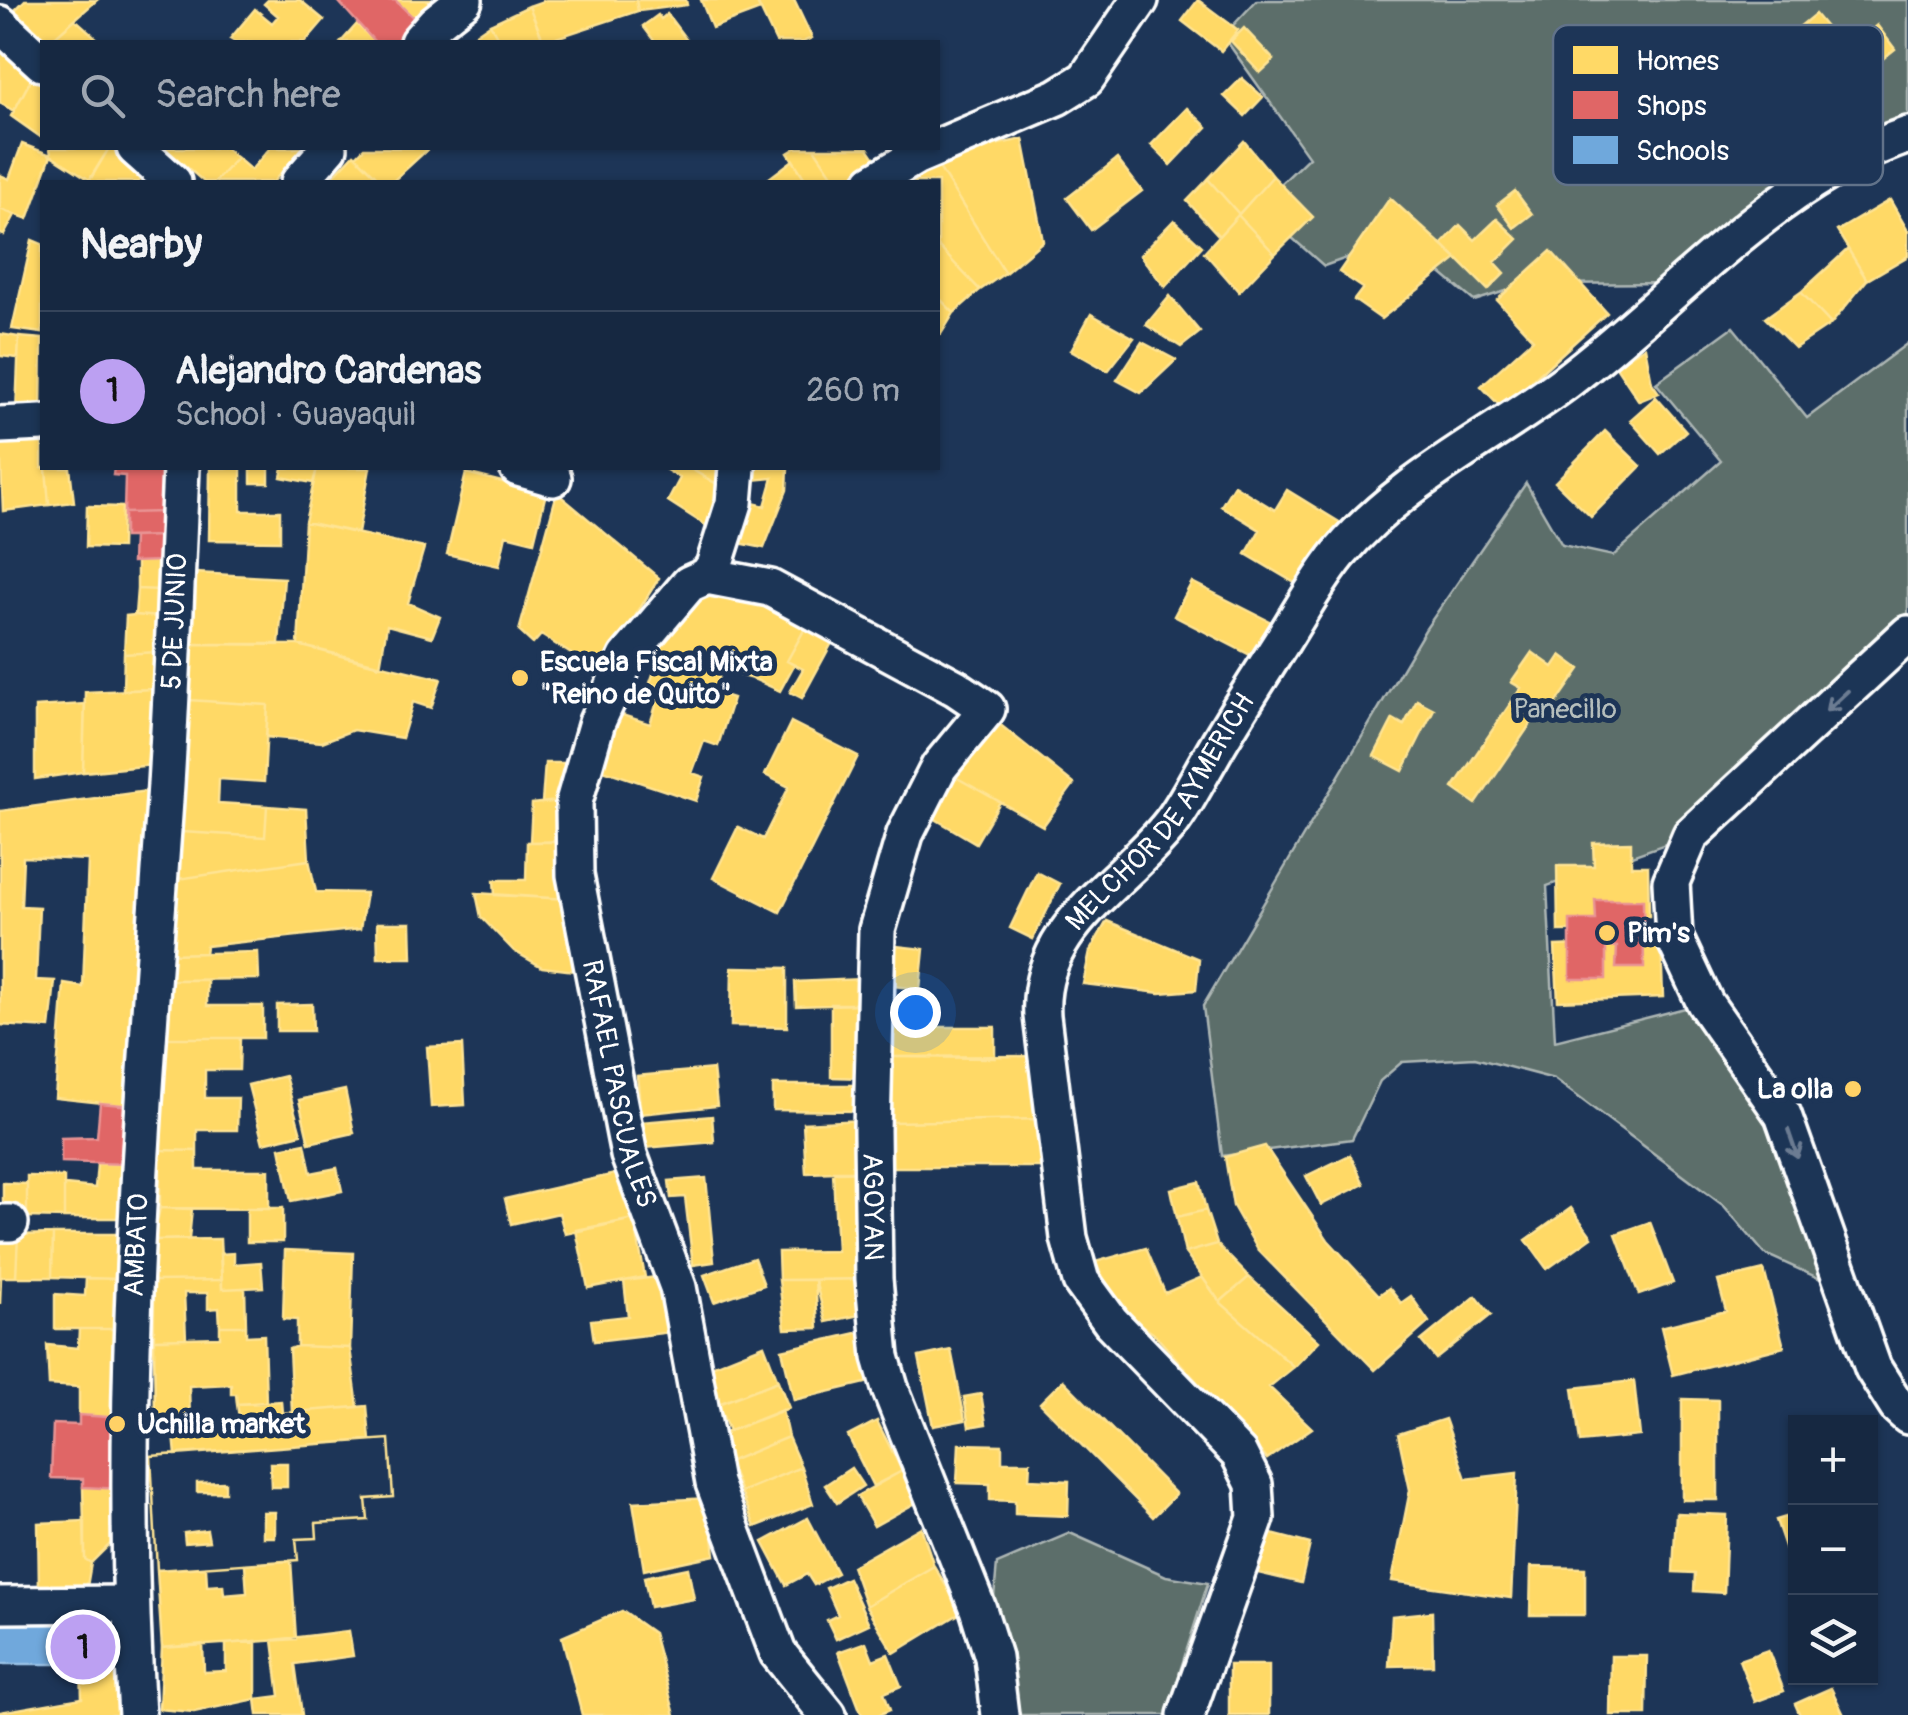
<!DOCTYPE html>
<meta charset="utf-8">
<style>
:root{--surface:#162841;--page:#1f3048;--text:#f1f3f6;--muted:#9ea6b1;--line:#35445a;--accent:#bca0f2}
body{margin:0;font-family:Pangolin,sans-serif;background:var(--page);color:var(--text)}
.controls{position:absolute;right:30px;bottom:30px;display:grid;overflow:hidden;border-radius:0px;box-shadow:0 2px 8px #0004}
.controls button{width:90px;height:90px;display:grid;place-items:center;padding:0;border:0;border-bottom:2px solid var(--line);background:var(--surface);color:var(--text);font:50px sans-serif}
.you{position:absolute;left:915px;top:1012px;width:35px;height:35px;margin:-25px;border:8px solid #fff;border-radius:50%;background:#1a73e8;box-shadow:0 0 0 15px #1a73e833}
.badge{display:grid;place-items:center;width:65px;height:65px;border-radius:50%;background:var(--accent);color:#111;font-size:32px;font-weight:700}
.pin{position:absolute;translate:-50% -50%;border:5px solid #fff;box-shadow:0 2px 10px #0006}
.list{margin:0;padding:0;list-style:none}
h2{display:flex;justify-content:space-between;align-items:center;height:130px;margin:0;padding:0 40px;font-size:42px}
h2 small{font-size:32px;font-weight:400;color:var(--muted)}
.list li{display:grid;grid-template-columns:65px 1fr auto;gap:30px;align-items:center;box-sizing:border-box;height:160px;padding:0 40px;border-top:2px solid var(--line)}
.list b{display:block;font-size:38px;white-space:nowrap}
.list p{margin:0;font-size:32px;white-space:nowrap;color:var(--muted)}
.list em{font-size:32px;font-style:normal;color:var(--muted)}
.icon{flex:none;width:55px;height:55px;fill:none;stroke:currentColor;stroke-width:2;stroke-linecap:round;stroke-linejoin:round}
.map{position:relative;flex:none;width:1908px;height:1715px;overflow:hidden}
.search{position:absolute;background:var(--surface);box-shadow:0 2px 8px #0004;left:40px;top:40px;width:900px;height:110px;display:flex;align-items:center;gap:25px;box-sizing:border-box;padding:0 35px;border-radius:0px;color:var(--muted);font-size:38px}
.panel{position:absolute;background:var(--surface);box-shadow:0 2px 8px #0004;left:40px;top:180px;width:900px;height:290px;border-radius:0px}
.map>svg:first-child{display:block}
.green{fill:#5b6e6a;stroke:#adb6b4;stroke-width:2.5}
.homes{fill:#ffd966;stroke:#ffe494;stroke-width:2.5;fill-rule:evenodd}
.shops{fill:#e06666;stroke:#e99494;stroke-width:2.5}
.schools{fill:#6fa8dc;stroke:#9ac2e6;stroke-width:2.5}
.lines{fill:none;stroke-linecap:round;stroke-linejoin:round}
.minor-casing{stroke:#fff;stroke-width:42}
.minor{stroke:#1d3557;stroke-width:35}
.oneway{stroke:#6c7c92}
.poi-dot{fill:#ffd166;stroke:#1d3557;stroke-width:4}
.labels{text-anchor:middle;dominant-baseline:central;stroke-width:10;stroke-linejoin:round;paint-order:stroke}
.street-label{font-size:28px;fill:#fff;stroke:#1d3557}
.poi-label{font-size:28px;font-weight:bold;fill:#fff;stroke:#1d3557;text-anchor:start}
.park-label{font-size:28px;fill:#b5bebc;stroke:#1d3557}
.key{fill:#1d3557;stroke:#617289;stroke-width:2.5}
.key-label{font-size:28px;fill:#fff}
</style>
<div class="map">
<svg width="1908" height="1715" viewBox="0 0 1908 1715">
<rect width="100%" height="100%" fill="#1d3557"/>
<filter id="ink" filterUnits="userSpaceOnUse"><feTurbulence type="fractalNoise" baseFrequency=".01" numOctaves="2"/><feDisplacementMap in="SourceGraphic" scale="20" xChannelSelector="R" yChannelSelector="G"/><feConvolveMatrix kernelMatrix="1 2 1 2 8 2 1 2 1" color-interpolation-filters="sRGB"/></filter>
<g filter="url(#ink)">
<path class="green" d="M1257,0h651v136l-226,147 -154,1 -54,17 -74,-62 -76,27 -67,-59 52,-50 -86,-121z
M1733,327l74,91 101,-75v291l-217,201 -144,51 8,155 150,-38 78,112 64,176 -82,-37 -41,-48 -170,-127 -79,-21 -73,4 -22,19 -28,58 -130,17 -19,-150 222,-376 101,-147 36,62 51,11 108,-95 -65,-78z
M1070,1533l96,43 42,7 -28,88 -9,44h-154l-2,-32 -22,-75 4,-44z"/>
<path class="homes" d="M25,0h72l-48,42 -34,-32z
M268,0h32l24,20 -19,22h-70l-5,-3 25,-30 17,14 6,-7 -14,-12z
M395,0h45l-22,22z
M546,0h90l2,11 -94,31 -15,-36z
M636,0h50l1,5 -49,6z
M701,0h55l4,10 -48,18z
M756,0h38l18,38 -9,4h-27z
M1198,0l40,30 -17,21 -39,-30z
M529,6l15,36h-44l-10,-18z
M667,14l21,28h-33l-12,-16 15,-11 3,4z
M1815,14l15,18 -33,28 -16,-18z
M75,19l26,23h-52z
M357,24l18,18h-34z
M490,24l10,18h-36z
M1877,25l18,24 -40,32 -19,-24z
M1244,28l30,32 -14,13 -29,-32z
M0,49l34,25 -20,37 -14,-8z
M34,74l8,9v55l-31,-22z
M1242,78l21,19 -18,19 -21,-20z
M1187,108l20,19 -36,38 -20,-20z
M1023,139l20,102 -38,32 -72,-115z
M1244,141l29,35 -34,38 -31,-35z
M22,144l29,11 -23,64 -28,-10v-34l9,4z
M50,148h59l-19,32 -39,-25z
M109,148h6l29,24 -6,10h-50z
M165,148h60l12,10 -22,24h-11z
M270,148h32l-29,34h-58l22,-24 14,12z
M364,148h65l-37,34h-10l-26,-26z
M796,148h18l23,34h-30l-19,-29z
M814,148h54l14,21 -22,13h-23z
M354,154l28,28h-54z
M933,158l72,115 -25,17 -42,-44v-64h-49z
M1117,159l25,32 -51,39 -24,-32z
M793,160l14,22h-43z
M1273,176l40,41 -38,37 -37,-39z
M1208,179l31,35 -20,22 -32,-35z
M1515,191l17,23 -18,14 -17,-23z
M1390,198l67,61 -76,60 -27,-19 9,-12 -24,-16z
M1890,200l18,31v25l-41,24 -30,-49z
M0,209l15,6 -11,20 -4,-1z
M1238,215l37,39 -36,38 -35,-40z
M1497,219l21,20 -23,23 10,11 -17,17 -46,-46 18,-19 15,15z
M1174,220l28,26 -37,41 -25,-32z
M32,240l10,4v89l-30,-4z
M938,246l42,44 -26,23 -16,-16z
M1848,249l19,31 -36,44 -30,-32z
M1551,251l56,62 -105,95 -21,-22 52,-47 -36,-39z
M1801,292l30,32 -36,24 -30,-30z
M1170,296l30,36 -19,15 -35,-22z
M938,297l16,16 -13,21 -3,-2z
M1091,314l43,24 -26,33 -37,-21z
M0,334l19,3 -1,21 -18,-2z
M19,337l23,2 -1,74 -25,1z
M1142,342l34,18 -35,33 -24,-13z
M1645,347l7,36 7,10 -20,8 -24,-36z
M1656,397l30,34 -26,23 -30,-34z
M1605,431l36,35 -50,51 -36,-35z
M42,432v36h4l3,37 -46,6 -3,-74z
M46,468h24l4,34 -25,3z
M210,468h31v43h39v30l-71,-1z
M251,468h18v15h-18z
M283,468h34l-4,15 -32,-6z
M317,468h53l-12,65 -53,-11z
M663,468h26l38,22 -8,44 -51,-33 12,-23z
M689,468h40l-2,22z
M752,468h36l-1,22 -23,58 -25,-5 10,-41 16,4 8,-28 -20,2z
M466,473l80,20 -12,49 -28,-7 -7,31 -52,-12z
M1234,485l41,25 12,-20 57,35 -39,64 -59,-35 14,-24 -39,-24z
M557,493l102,85 -59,94 -59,-37 -8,9 -14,-13z
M87,506l35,1 -1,41 -35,-1z
M305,522l119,26 -16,55 32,14 -8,20 -45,-12 -7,41 -82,-21z
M161,561l-1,29 -23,-1v-27z
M195,573l89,5 -5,66h-86z
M687,581l126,33 -26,47 7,4 -14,26 -24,-11 -28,-8 -8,2 -60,-20 -15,-11z
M1192,582l85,43 -17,35 -86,-44z
M137,589l23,1 -1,27 -24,-2z
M813,614l27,14 -38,70 -12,-6 13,-23 -16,-8z
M135,615l24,2 -2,35 -33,2 2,-38z
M193,644l105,1 143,34 -10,29 -18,-6 -11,36 -49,-8 -31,12 -56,-5 2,-32 -79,-5z
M157,652l-2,37 -32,1 1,-36z
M1532,652l21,15 8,-12 19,14 -34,49 -8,-5 -62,91 -23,-16 68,-100 -10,-6z
M660,654l60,20 -6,18 19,6 -15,48 -14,-5 -12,32 12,4 -8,24 -102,-34 19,-55 37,12 12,-37 -12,-4z
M155,689l-3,76 -69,7 2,-80z
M189,700l79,5 -4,77 -45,-3 -1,24 49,3 -2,31 -83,-5z
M1417,700l17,9 -31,62 -29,-15 19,-37 11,6z
M85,704l-2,68 -48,7v-72z
M988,715l86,69 -31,42 -91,-51z
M791,722l67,34 -78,156 -67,-34 25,-51 25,12 26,-52 -24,-12z
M545,763h28l-5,37 -26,3z
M952,775l48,27 -24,41 -44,-26z
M155,790l-23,316 -77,-8 9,-114 19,3 5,-127 -65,-3 -2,49 18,1 -3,73 19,1 -5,47 -50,-3v-214z
M568,800l-3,42h-35l2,-38z
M267,806l39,3 3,51 -131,19 4,-47 83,5z
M572,841l10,59 -87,-5 -1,-15h32l1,-38z
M1631,842v24h17l1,50h-13l1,14 -79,1 -1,-65h37l-1,-23z
M309,860l7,32 50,1 -6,36 -154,17 -1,7 -37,1 10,-75z
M1037,872l23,12 -27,55 -23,-11z
M476,893l106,7 2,72 -42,-5 -28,-16 -33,-34z
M1107,921l92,38 -3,31 -36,3 -77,-9 7,-33z
M377,923h34l1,35h-34z
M1661,942l2,55 -105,4 -3,-55z
M896,946l28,3 -4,40 -28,-3z
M258,952l1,27 -91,1v-26z
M732,967l55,1v59l-56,-1z
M862,979v25l-66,2 -1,-24z
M168,980h39v26h56v32h-97z
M889,1003h44v24h62v31l-106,-1z
M312,1004l1,27h-36v-26z
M831,1004h31l1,74 -32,-1z
M166,1038h74l-1,32h-34v28h33l-1,32h-40v21l-37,-1z
M462,1045l3,60 -34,2 -4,-60z
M1043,1056l1,63 -152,3 -3,-65z
M713,1069l4,37 -76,8 -4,-38z
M285,1076l16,58 -38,9 -15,-58z
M773,1085h86v26l-86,-1z
M345,1090l9,43 -45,10 -10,-43z
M712,1116l2,26 -69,6 -3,-26z
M1044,1119l1,48h-153v-45z
M864,1120l5,51 -63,2 -3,-50z
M305,1143l6,30 26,-5 5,23 -51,10 -11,-53z
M1265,1146l63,94 51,55 10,-7 12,15 10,-7 18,26 -54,48 -117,-120 -25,-44 -8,-49z
M160,1150l37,1v19h72v39l-109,-1z
M1350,1155l14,29 -43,21 -15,-29z
M97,1164h31l-2,54h-62v-33l31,3z
M833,1171h36l5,108 -95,1 -1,-28 59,-1z
M624,1172l10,47 -69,15 -6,-21 -48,11 -6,-25z
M27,1176l37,1v41l-37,-1z
M706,1178l8,84 -21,3 -8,-68 -14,1 -2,-17z
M1199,1182l7,28 -29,7 -6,-28z
M3,1183l24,1v33l-24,-1z
M160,1208l32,1 -3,30 -36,1z
M247,1208h36v34h-36z
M1571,1208l21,29 -45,32 -21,-29z
M1206,1210l11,34 -32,9 -8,-36z
M634,1219l11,58 -57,11 -12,-58z
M1650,1222l23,61 -34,12 -23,-61z
M0,1234l18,1 -2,42h-15l-1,27z
M53,1234h68l-1,45 -68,-2z
M53,1234l-1,43h-36l2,-42z
M220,1239l2,41 -68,1 -1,-41z
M1217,1244l32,33 -29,25 -35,-49z
M1146,1248l19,45 37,-16 18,25 74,65 -25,20 43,41 -45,31 -113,-125 -32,-23 -27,-49z
M285,1250l68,3 -3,95 -53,-2v-26l-14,-1z
M234,1253v11l27,-2 2,25 -41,2 -2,-35z
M754,1258l10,27 -50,17 -10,-27z
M1764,1270l20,77 -111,28 -12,-48 65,-16 -8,-30z
M665,1276l7,56 -78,9 -3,-21 37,-4 -4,-35z
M1249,1277l70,64 -25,26 -74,-65z
M86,1278l34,1v50h-65v-35l30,2z
M874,1279v33l-48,10 -11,-42z
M222,1280v9l23,-1 1,38h-26l-1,-18 -11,1v-16h-24l2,46h-32v-58z
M779,1280h36l3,48 -33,1z
M1476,1296l15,19 -55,44 -15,-18z
M220,1326h26v10l18,-1 2,68 -29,1 -1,-10h-5v-10l-42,2 1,34 -35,1 -1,-82 66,-2z
M79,1329h41l2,89 -43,-3v-28l-30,-2 -2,-40 31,3z
M870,1330l12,49 -88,21 -12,-50z
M764,1345l14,36 -60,23 -14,-35z
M297,1346l53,2 8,59 -66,5 -3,-63z
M951,1350l14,70 -32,6 -14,-69z
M1063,1380l113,114 -23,23 -113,-114z
M778,1381l11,27 -60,23 -11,-27z
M1634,1381l6,55 -60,6 -7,-54z
M981,1394l5,30 -17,3 -5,-30z
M1682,1399l36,1v100h-36z
M281,1401l1,12 85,-7 3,34 -194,15 -2,-21 66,-9 -3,-21z
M782,1410l6,27 -60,25 -11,-26z
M1445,1419l21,60 51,-6 -6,125 -119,-17 18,-91 -12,-56z
M877,1421l25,50 -29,15 -25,-50z
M788,1437l13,30 -60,25 -13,-30z
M389,1439l4,58 -27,2 2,21 -52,3 1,15 -21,1 2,21 -141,10 -6,-114zM270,1463h17v24h-16zM225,1482v10h-28v-9zM263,1512h12v25h-12zM207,1530l2,11 -24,2 -1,-10z
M389,1439l4,58 -27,2 2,21 -52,3 1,15 -21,1 2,21 -141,10 -6,-114z
M959,1444l43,1v17h28l-1,17 40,2 -1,35 -53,-2v-13l-25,-1v-16l-33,-1z
M801,1467l12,37 -58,23 -14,-35z
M851,1468l12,18 -26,17 -12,-18z
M902,1471l17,30 -45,25 -17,-30z
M83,1487l38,2v50l-9,3 -21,21 -6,-4z
M710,1498l9,26 -7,4 3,27 -71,15 -11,-68z
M1676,1513l51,2 -3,78 -30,-2 1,-18 -22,-1z
M1796,1514v49l-5,1 -15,-44z
M808,1518l29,55 -23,12 -7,-11 -21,11 -23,-43z
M85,1521v38l6,4 -5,29 -47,-2 -1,-67z
M921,1527l13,39 -68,40 -14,-40z
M1264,1532l46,12 -9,39 -47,-11z
M291,1561l5,78 -134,9 -5,-78 49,-3 1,19 16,-1 1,10 23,-2 -2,-29z
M934,1566l28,46 -68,41 -28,-47z
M1531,1567l54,1v47h-55z
M688,1568l6,31 -44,8 -6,-30z
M848,1578l21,46 -33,15 -9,-19 11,-5 -12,-27z
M622,1611l31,22 22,82h-93l-20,-78z
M1432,1612l1,53 -44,1 3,-50z
M349,1631l4,25 -58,8 7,51h-44l-2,-16 24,-3 -7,-56z
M256,1641v58l-62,13 -35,-3 3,-61 41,-4 1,28 22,-1v-27z
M866,1642l7,18 15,-6 13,32 -17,7 6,17 -12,5h-16l-24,-63z
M1768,1650l16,41 -29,11 -16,-42z
M1611,1656h36l-1,59h-36z
M116,1663l2,52h-118v-3l82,-14 -1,-34z
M1229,1665h40v50h-40z
M1831,1688l13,27h-44l-5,-11z"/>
<path class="shops" d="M395,0l23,22 -20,20h-23l-37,-41z
M114,468h52l-2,44 -40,1 1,-37 -12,-1z
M164,512l-2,24 -38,1v-24z
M162,536l-1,25 -29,1 1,-25z
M1595,900h48l1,68h-28l1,-21 -11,-1v33h-36v-59h26z
M100,1103l32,3 -4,58 -67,-2v-24l36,-1z
M79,1415l43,3 -1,71 -38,-2v-8l-32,-1 2,-54 26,1z"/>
<path class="schools" d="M0,1614l83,1 -2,49h-81z"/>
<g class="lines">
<g class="minor-casing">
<g id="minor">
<path d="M0,24l42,39"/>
<path d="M418,42l17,-19 29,-23"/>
<path d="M135,148l38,34"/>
<path d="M299,182l30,-34"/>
<path d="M873,182l42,-25 142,-60 29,-18 54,-79"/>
<path d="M0,425l42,-2"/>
<path d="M518,468l35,10"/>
<path id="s1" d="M737,468l-3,35 -20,63 -7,10 -18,8 -62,73 -30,65 -23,80 1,73 54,280 49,132 36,196 64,170 50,62"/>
<path id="s2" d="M707,576l63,12 186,100 31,21 -48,58 -34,67 -28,96 -5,200 2,149 7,78 9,31 88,221 15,48 7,58"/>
<path d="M1908,634l-217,201 -20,47 3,55 31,66 78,112 90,253 24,38 11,10"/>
<path d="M0,1223h10"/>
<path d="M0,1605l129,-1"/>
<path id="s3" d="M137,1715c-20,-300 6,-601 27,-900 8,-115 12,-232 17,-347"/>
<path id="s4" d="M1186,1715l70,-197 -2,-34 -15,-30 -128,-132 -30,-41 -12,-43 -27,-222c-6,-90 80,-130 129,-193 15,-20 26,-43 39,-65 22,-39 47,-77 71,-115 19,-30 36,-62 58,-89 63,-75 151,-115 228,-173 110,-83 207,-201 341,-246"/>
</g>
</g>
<use href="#minor" class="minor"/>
</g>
<defs><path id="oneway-shaft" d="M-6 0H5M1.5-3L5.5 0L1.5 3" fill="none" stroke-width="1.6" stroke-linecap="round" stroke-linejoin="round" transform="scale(2.5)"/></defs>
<g class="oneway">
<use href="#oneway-shaft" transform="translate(1837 701) rotate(137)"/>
<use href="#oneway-shaft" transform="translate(1793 1144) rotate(71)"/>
</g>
</g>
<g class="poi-dot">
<circle cx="520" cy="678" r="10"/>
<circle cx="1607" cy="933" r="10"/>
<circle cx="1853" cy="1089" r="10"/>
<circle cx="117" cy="1424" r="10"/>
</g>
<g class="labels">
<g class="street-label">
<text stroke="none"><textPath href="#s3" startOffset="1095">5 DE JUNIO</textPath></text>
<text stroke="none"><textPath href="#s4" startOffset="1022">MELCHOR DE AYMERICH</textPath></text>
<text stroke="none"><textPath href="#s1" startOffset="670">RAFAEL PASCUALES</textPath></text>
<text stroke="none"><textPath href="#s2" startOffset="840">AGOYAN</textPath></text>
<text stroke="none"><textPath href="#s3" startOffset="470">AMBATO</textPath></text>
</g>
<g class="poi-label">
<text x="540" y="662">Escuela Fiscal Mixta<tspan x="540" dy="32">"Reino de Quito"</tspan></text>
<text x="1627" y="933">Pim's</text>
<text x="1833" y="1089" text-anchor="end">La olla</text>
<text x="137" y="1424">Uchilla market</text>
</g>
<g class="park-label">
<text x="1565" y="709">Panecillo</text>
</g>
</g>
<rect x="1553" y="25" width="330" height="160" rx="15" class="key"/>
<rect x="1573" y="46" width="45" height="28" fill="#ffd966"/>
<rect x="1573" y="91" width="45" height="28" fill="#e06666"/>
<rect x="1573" y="136" width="45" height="28" fill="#6fa8dc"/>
<g class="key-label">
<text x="1636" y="70">Homes</text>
<text x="1636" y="115">Shops</text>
<text x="1636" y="160">Schools</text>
</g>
</svg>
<div class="controls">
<button>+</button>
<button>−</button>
<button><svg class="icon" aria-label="layers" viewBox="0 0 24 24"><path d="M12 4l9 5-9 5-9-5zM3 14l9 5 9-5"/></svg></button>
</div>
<div class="you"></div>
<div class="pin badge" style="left:83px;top:1647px">1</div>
<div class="search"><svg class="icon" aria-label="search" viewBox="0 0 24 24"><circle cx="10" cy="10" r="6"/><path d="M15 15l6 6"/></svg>Search here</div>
<section class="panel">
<h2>Nearby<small></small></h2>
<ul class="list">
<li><span class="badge">1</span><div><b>Alejandro Cardenas</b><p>School · Guayaquil</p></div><em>260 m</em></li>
</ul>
</section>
</div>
